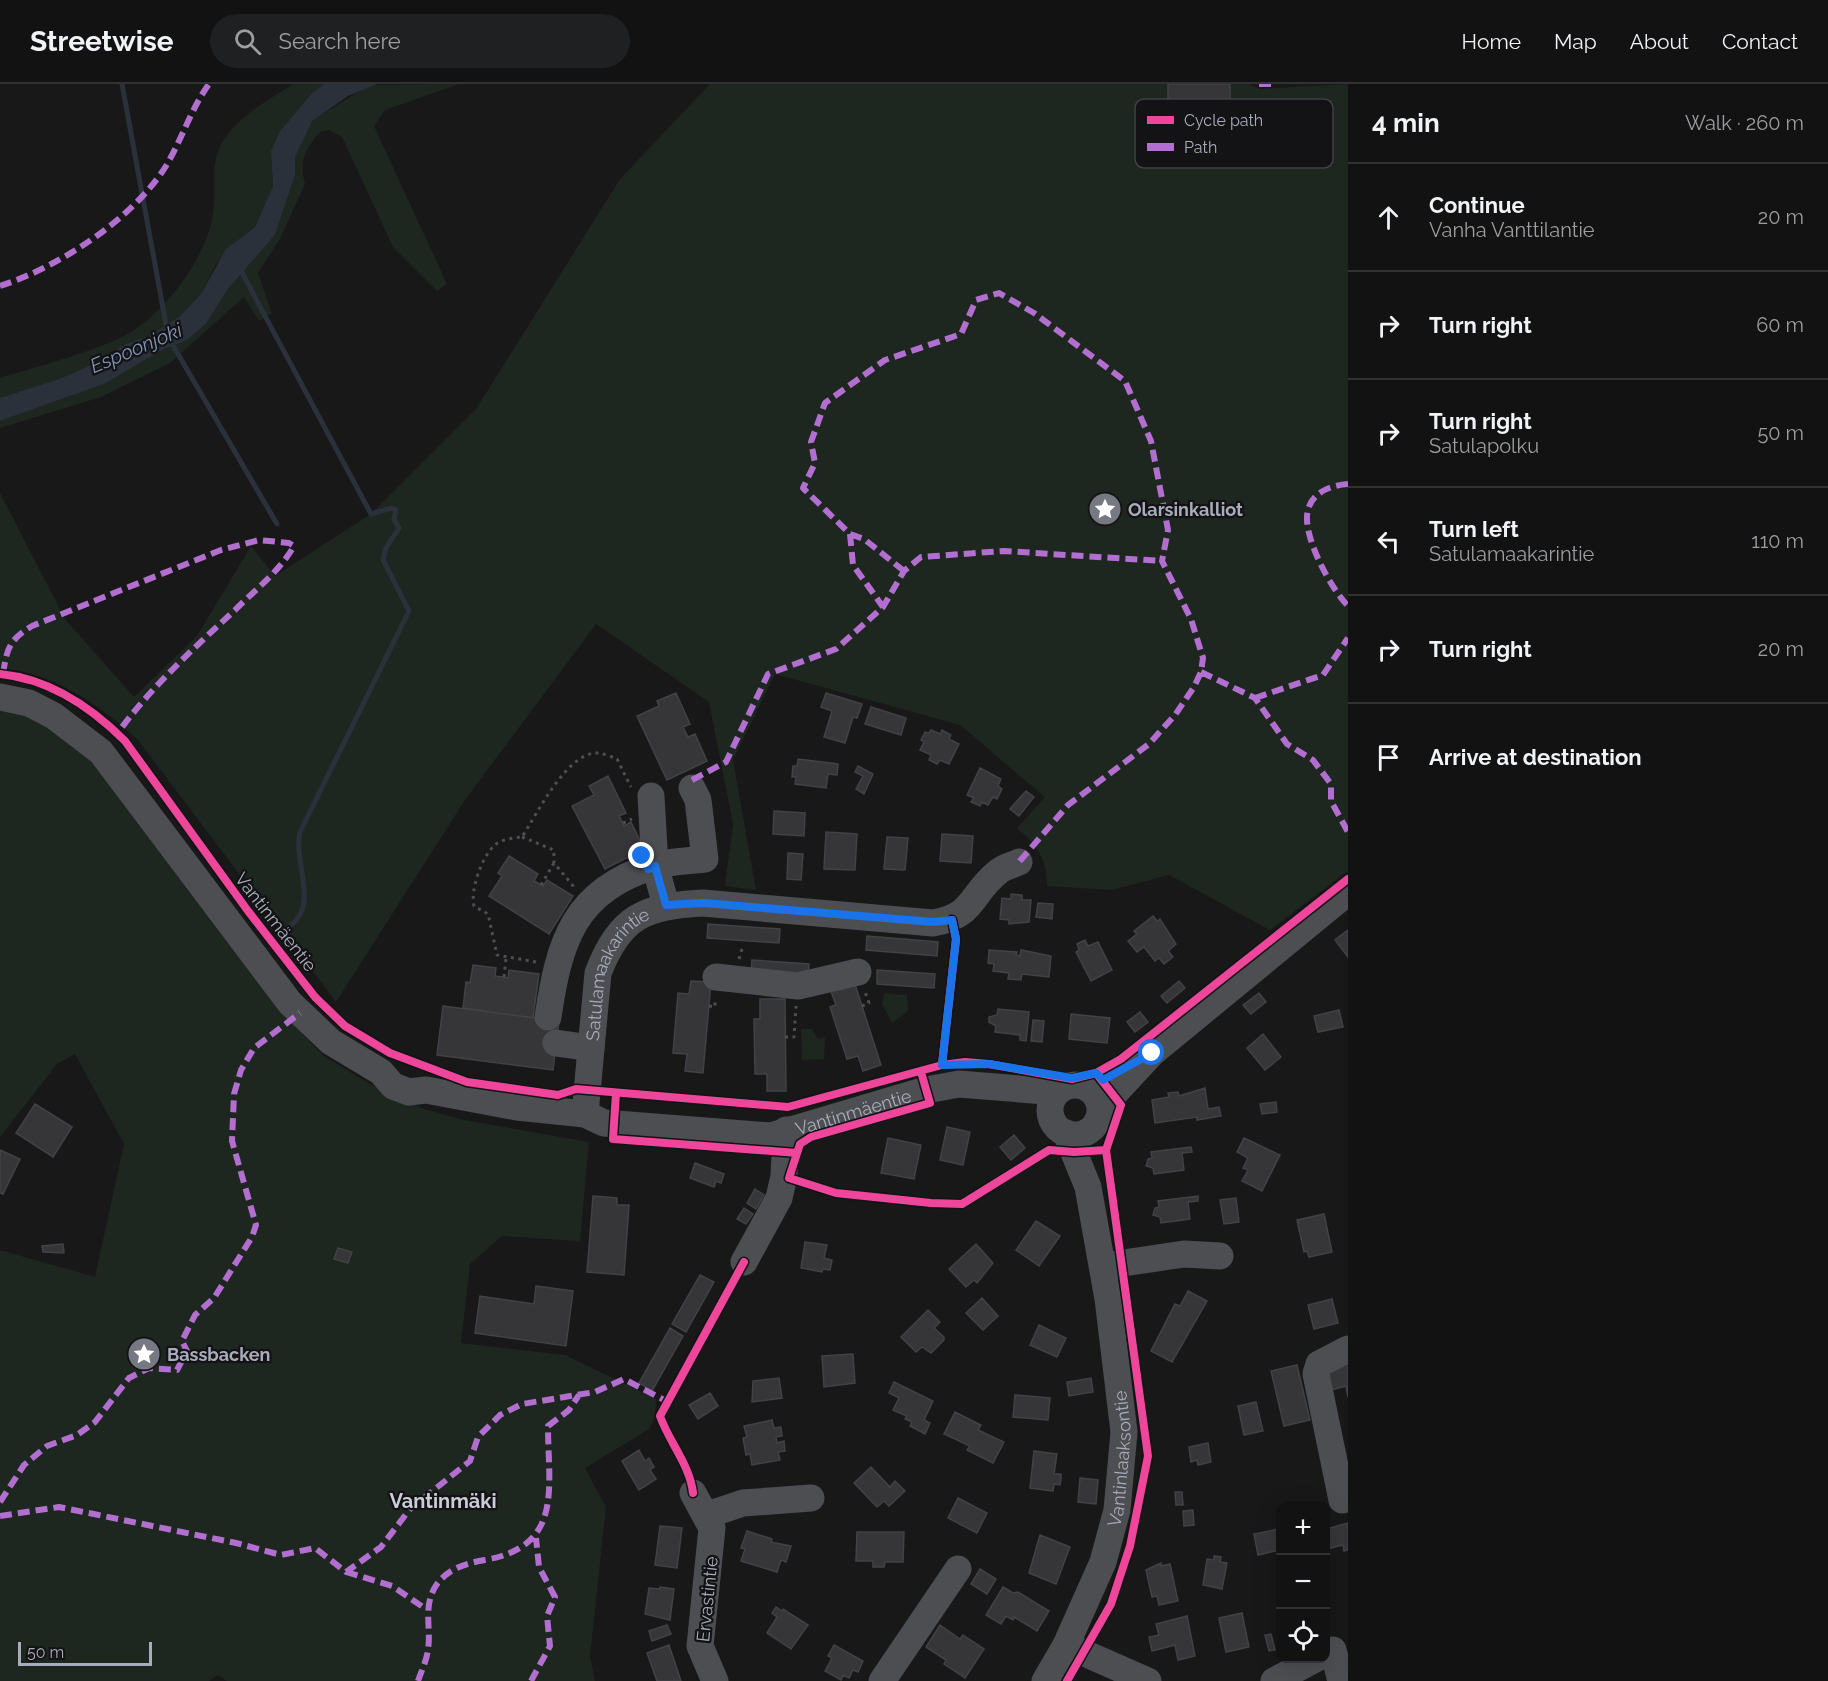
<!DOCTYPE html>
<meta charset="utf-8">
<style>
:root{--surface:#121213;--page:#1f2021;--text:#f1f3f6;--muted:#9c9ea0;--line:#313233}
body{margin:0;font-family:Raleway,sans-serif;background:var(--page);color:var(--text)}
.controls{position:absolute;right:18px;bottom:18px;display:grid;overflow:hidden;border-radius:12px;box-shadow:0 6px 24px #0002}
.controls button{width:54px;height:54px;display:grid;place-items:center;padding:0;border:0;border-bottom:2px solid var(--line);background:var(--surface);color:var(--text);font:30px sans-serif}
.scale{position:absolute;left:18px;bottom:15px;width:134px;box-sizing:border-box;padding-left:6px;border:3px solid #a9acba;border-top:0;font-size:16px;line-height:21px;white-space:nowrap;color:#a9acba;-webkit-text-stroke:4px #131215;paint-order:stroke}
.stop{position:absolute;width:18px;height:18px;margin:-14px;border:4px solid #1a73e8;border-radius:50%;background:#fff}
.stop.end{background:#1a73e8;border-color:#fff;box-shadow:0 2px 6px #0008}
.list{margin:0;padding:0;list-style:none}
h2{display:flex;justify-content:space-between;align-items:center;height:78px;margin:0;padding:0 24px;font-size:26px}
h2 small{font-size:20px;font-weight:400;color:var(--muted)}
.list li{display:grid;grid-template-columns:39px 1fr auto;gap:18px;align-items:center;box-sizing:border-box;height:108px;padding:0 24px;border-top:2px solid var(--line)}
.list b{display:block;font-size:22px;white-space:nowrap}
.list p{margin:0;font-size:20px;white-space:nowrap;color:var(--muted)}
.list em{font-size:20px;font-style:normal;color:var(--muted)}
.icon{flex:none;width:33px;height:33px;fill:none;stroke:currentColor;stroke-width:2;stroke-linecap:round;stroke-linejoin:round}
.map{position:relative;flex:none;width:1348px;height:1597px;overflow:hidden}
header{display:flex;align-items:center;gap:36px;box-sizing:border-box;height:84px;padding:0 30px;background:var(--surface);border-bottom:2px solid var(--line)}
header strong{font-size:28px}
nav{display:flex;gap:33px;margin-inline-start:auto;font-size:21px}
.search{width:420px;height:54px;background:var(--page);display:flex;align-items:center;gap:15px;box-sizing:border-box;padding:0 21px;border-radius:33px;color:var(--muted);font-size:22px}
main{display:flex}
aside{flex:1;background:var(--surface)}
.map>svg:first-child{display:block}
.green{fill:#1e2620}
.water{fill:#2b313b}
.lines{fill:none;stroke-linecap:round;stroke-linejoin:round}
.stream{stroke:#2b313b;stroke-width:5}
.building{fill:#363638;stroke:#414245;stroke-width:1.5}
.path{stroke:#4e4e53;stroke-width:3;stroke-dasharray:3 4.5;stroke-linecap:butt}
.minor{stroke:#4c4e52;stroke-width:27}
.quiet{stroke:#b36fd0;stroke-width:6;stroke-dasharray:12 6;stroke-linecap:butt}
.cycleway-casing{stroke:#131215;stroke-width:11}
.cycleway{stroke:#ed469a;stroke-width:8}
.route{stroke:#1a73e8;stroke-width:8}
.labels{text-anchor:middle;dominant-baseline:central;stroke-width:4.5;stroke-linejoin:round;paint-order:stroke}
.poi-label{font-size:18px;font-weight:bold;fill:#a9acba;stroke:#131215;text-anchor:start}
.street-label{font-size:18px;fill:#a9acba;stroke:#131215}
.water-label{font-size:20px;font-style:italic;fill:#7f96b6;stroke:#131215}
.neighbourhood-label{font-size:20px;font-weight:bold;fill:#caccd6;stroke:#131215}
.key{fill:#131215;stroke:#404047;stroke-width:1.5}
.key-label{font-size:16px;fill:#a9acba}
</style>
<header>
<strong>Streetwise</strong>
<div class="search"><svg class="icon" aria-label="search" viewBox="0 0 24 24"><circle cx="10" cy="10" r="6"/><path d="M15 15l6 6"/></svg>Search here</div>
<nav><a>Home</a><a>Map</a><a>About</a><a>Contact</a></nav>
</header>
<main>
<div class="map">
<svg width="1348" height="1597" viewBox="0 0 1348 1597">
<rect width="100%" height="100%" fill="#181819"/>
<path class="green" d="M293,0h31l-12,9 -32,38 -9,20 2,35 -18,41 -21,16 -19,23 -14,28 -21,22 -29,19 -25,9 -37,22 -30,13 -59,19v-20c35,-11 110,-30 137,-50 34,-24 71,-74 76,-115 4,-24 -4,-50 10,-72 15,-25 46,-41 70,-57z
M459,0l-74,26 -11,16 73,158 -10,7 -44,-44 -51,-110 -13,-7 -9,2c-15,17 -21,28 -15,52l-25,55 -22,34 14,40 -13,8 -15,-24 -74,66 -69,34 -101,31v-7l104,-37 58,-34 25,-10 19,-16 22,-35 47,-54 20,-60v-17l17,-38 58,-35z
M710,0h539l10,5 89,-5v787l-78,59 -101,-55 -57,15 -65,-4c0,-27 -10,-41 -30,-58l28,-31 -85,-72 -185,-51 -42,86 23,130 -31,-4 8,-62 -24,-122 -113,-78 -131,176 -129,202 -198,-262c-38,-35 -84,-67 -138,-72v-175l65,126 69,78 63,-61 54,-90 24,30 96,-62 105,-105 144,-230z
M0,624l40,11 57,39 185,255 42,43 44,27 56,26 40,11 125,22 -9,99 -78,-5 -32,28 -9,79 104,12 91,44 -1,18 -6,12 -64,39 21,39 -16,149 5,25h-368l-9,-6 -9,6h-209v-431l95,27 29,-133 -49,-90 -18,10 -57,73z
M884,909l23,2 1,16 -16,12 -10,-19z
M801,945h11l6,10 7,-2 -1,22 -22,1z"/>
<path class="water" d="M324,0h53l-29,12 -36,25 -17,37v17l-20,60 -47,54 -22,35 -19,16 -25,10 -58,34 -104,37v-23l59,-19 30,-13 37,-22 25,-9 29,-19 21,-22 25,-45 29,-22 18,-41 -2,-35 9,-20 32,-38z"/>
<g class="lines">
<path class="stream" d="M122,0l45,246
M240,185l131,245 21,-6 4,2 -2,9 5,9 -13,20 -3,12 26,51 -109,221c-7,29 19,73 -9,93
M171,258l106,182"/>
</g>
<path class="building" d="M1168,0h62v16h-62z
M676,609l14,31 -7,3 5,10 7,-3 12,27 -40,19 -30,-64 22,-10 -2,-5z
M826,609l36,11 -5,14 -4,-1 -8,26 -21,-6 8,-26 -11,-4z
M871,623l35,11 -5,17 -36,-11z
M931,646l9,4 2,-4 9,5 -2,4 10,5 -10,20 -9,-4 -3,4 -8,-4 2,-5 -11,-5 4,-8 -3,-2 4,-8 4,1z
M798,675l40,5 -1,11 -9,-1 -2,14 -31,-4 1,-7h-4l1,-11h4z
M858,682l15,8 -9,20 -8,-5 7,-13 -8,-4z
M980,684l21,11 -3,7 4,3 -5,10 -4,-2 -5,8 -6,-3 -2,4 -9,-4 3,-4 -7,-3z
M608,692l18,37 -7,3 4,7 1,3 7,-4 13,27 -39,20 -33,-63 22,-11 -5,-9z
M1026,707l8,6 -15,19 -9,-7z
M774,727l31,2 -1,23 -31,-2z
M826,748l31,2 -2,36 -31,-1z
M942,750l31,2 -2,27 -31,-2z
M887,753l21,1 -3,32 -21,-1z
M788,769l15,1 -2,26 -14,-1z
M509,772l29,18 -4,7 9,5 4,-6 26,16 -24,38 -60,-38 13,-20 -4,-3z
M1011,810l11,1v5h9l-2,22 -20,2v-4l-9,-1 2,-21 9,1z
M1038,819l15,1 -1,15 -16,-2z
M1153,832l4,5 3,-2 16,25 -8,7 5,6 -9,7 -5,-6 -4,3 -11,-14 -7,5 -9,-11 9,-7 -3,-3z
M708,840l72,5 -1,14 -72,-5z
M1348,846v27l-13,-17z
M867,852l71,6 -1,14 -71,-6z
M1085,856l3,6 10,-4 14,28 -21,11 -15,-29 3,-2 -2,-6z
M989,866l28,2 -1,3 4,1 1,-6 30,6 -2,21 -27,-3 -1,6 -13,-1 1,-6 -16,-2 1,-7 -6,-1z
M752,876l57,4 -1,15 -57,-5z
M473,881l23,3 -1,8 13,2 1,-8 30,4 -6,44 -70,-10 3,-26 4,1z
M877,886l58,4 -1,14 -57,-4z
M853,894l28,87 -18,6 -5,-15 -11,3 -17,-52 6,-2 -7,-19z
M691,897l20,1 -8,91 -18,-2 2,-17 -14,-1 5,-60 11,1z
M1179,897l6,7 -18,15 -6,-7z
M1259,909l7,9 -15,12 -8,-9z
M760,915h25l1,92h-19v-17h-12l-1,-55h6z
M443,922l116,15 -6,49 -116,-15z
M998,925l31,3 -3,29 -6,-1v-5l-25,-3 1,-6 -7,-4v-5l8,-2z
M1339,926l4,17 -25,5 -4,-16z
M1140,928l8,10 -13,10 -8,-10z
M1071,930l39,4 -3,25 -38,-4z
M1033,936l11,1 -2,21 -11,-1z
M1263,950l18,23 -16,13 -18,-22z
M1205,1004l3,21 11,-2 2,9 -24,4v-3l-42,6 -3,-23 17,-3 -1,-4 10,-1 1,4z
M1276,1018l1,10 -15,2 -2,-10z
M35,1020l37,23 -19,30 -37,-24z
M947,1043l23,5 -7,33 -23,-5z
M1014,1051l11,13 -14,12 -11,-13z
M888,1054l33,7 -7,34 -33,-6z
M1244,1054l36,17 -18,36 -20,-10 6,-11 -5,-2 5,-10 -11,-6z
M1191,1063l1,5 -10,1 2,17 -30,4 -1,-6 -7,-2 2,-7 4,-1 -1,-6z
M0,1066l20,9 -17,35 -3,-1z
M695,1079l29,11 -3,9 -5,-2 -2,6 -24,-9z
M755,1105l9,6 -8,14 -9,-6z
M593,1112l24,2v7h12l-5,70 -37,-3z
M1198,1112v5l-10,1 2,17 -29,4 -1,-6 -7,-2 2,-7 4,-1 -1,-6z
M1236,1114l3,24 -15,2 -4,-24z
M744,1124l9,6 -7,10 -9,-5z
M1324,1130l8,38 -23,5 -2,-6 -3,1 -7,-32z
M1036,1137l24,15 -21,30 -23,-16z
M805,1158l22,3 -3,13 8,2 -2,10 -7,-1 -1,3 -21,-4z
M63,1160l1,9 -21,-1 -1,-6z
M976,1160l17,19 -16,20 -3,-3 -8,7 -17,-18z
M338,1164l14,4 -4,11 -14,-4z
M700,1191l14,7 -28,50 -14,-8z
M536,1202l37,5 -7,55 -91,-13 5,-37 54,8z
M1188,1207l19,10 -35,61 -21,-11 24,-47 5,2z
M982,1214l16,18 -15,14 -17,-17z
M1332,1215l6,24 -24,6 -6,-24z
M928,1226l12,12 -6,6 10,9v3l-13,13 -9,-6 -6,5 -15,-15z
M1039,1241l27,13 -9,19 -27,-12z
M670,1244l13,8 -31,55 -13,-8z
M853,1270l2,29 -31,4 -2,-31z
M1348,1276v37l-2,-11 -15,4 -5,-25z
M1297,1281l13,55 -26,6 -13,-55z
M779,1294l3,20 -30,4 1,-21z
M1091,1294l2,14 -24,4 -2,-14z
M894,1298l39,19 -9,19 6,3 -5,11 -15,-8 2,-4 -7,-3 2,-3 -14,-6 6,-12 -10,-5z
M710,1309l8,13 -20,13 -9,-14z
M1015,1311l35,3 -2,22 -35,-3z
M1256,1318l7,29 -19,4 -6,-29z
M955,1328l26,13 -3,5 26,12 -11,21 -26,-13 3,-4 -26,-12z
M772,1336l2,8 7,-1 1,9 -6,1 1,6 7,-2 1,10 -7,1 2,8 -28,5 -2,-11 -4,1 -3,-17 4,-1 -3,-11z
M1208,1359l3,19 -13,3 -1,-5 -6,2 -2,-15z
M639,1366l6,11 4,-3 5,9 -4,3 6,9 -17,11 -17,-29z
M1034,1367l23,3 -3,20h7v5l-1,6 -6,-1 -1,7 -23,-3z
M871,1383l19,20 5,-6 10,10 -16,15 -5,-5 -7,6 -23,-24z
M1080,1394l18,2 -2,24 -18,-2z
M1175,1408h7l1,13h-7z
M958,1414l29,15 -10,20 -29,-15z
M1193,1426l1,15 -10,1 -1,-15z
M1348,1439v27l-4,1 -1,-6 -17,4v-20z
M660,1442l22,2 -5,40 -22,-3z
M1279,1445l1,21 -22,5 -4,-21z
M747,1447l25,8 -1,3 20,4 -5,16 -5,-2 -4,12 -36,-11 4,-12 -4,-1z
M857,1448h47l-1,30h-18l-1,5h-11v-6h-17z
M1040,1451l30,12 -14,37 -27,-11z
M1214,1472l7,1 -1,5 7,1 -5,26 -19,-4 4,-26 7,1z
M1161,1479v3l9,-2 8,37 -19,4 -2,-9 -5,1 -6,-27z
M980,1485l16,10 -9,15 -16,-10z
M660,1503l14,2 -4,31 -25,-6 4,-26 11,1z
M1003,1503l10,6 5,-1 31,19 -12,20 -23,-14 -1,3 -7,-4 -5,8 -15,-9z
M776,1523l6,4 1,-2 25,16 -17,24 -24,-16 10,-16 -5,-4z
M1242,1529l7,34 -23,5 -7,-34z
M1187,1532l8,40 -17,4 -3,-15 -23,6 -3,-14 10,-2 -3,-11z
M667,1541l4,9 -19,7 -3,-10z
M940,1541l20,14 3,-4 21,14 -19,29 -21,-14 2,-4 -20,-13z
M1271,1550l4,16 -6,1 -4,-16z
M669,1561l12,36h-24l-10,-28z
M834,1561l29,16 -5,11 -5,-2 -4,8 -6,-3 -2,5 -16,-9 7,-13 -4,-2z"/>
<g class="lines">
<path class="path" d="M623,739l9,-4
M522,753l32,13v13l20,24
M541,801l13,-22
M739,875l3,-10
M536,878l-39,-7 -9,-41 -14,-8c-4,-16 8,-50 21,-61 7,-6 18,-7 27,-8 15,-23 46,-87 77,-84 6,1 13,4 18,6l14,28
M504,893l2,-19
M709,922l6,1v-7
M862,922l7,-3 -4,-11
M785,953h9l2,-31"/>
<g class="minor">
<path id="s1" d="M0,613l29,6 25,13 47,36 189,251 41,39 50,30 12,14 16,6 17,-2 91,17 68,7 19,9 167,13 155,-46 33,-6 98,8"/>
<path d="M651,712l4,70 11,39"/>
<path d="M716,893l82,9 60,-14"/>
<path d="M548,933c11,-75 26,-127 106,-151 16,-5 35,-5 51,-7l-7,-59 -6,-12"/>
<path d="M556,959l35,5"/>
<circle cx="1075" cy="1026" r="25"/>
<path d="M1101,1029l13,-19 38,-41 196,-161"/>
<path id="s2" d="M585,1030l13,-141c22,-57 47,-67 105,-70l230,20c42,-7 37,-29 65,-51 5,-5 15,-7 21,-10"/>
<path d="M744,1178l35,-64 5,-22 2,-46"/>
<path d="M1103,1182l81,-12 36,2"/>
<path d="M693,1409l19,35 -12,118 15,35"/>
<path d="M1342,1416l-26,-126 3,-10 29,-15"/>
<path d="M707,1431l36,-12 68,-5"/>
<path d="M1066,1561l82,36"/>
<path d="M1326,1570l7,-4 8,31"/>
<path d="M882,1597l76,-112"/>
<path id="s3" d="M1045,1597l21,-36 37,-83 14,-52 7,-78 -16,-133 -20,-112 -22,-54"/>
<path d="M1274,1597l43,-23"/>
</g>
<path class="quiet" d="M1259,0h17
M0,202c59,-19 133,-67 166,-120 16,-27 25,-57 43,-82
M1348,400c-16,1 -36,8 -40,26 -7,24 23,79 40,96
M850,450l3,31 30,42
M904,487l-40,-32 -14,-5 -47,-46 12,-25 -4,-21 14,-39 60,-43 76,-26 15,-34 23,-7 35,20 91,68 26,60 17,89 -6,31 29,58 12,39 -2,14 -7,15 -19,28 -26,29 -81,61 -49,57
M1201,588l54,26 32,46 26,16 18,24v17l17,31
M3,590c4,-26 6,-34 29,-48l189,-76 38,-10 30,3 5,3c-15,26 -38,43 -59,64 -41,38 -85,78 -118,124
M1255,614l68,-23 25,-37
M692,696l34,-18 42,-88 68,-25 47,-42 21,-36 17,-14 83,-6 158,10
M0,1418l24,-37 23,-19 30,-11 18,-13 34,-44 20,-10 28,2 10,-19 -5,-10 13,-26 19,-17 38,-61 4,-12 -24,-84 2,-47 7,-24 13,-22 46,-35
M0,1432l59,-9 177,36 45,12 34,-7 31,24 35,-25 29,-38 60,-48 8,-24 22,-22 22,-11 73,-12 29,-13 42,22
M346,1488l46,14 34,23
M418,1597c3,-9 7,-17 9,-26 6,-25 -6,-48 10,-71 12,-16 30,-21 48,-24 79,-14 63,-72 63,-134l21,-16 10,-15
M531,1597l19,-35 -3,-30 8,-19 -16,-30 -3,-29"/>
<g class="cycleway-casing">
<path id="cycleway" d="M0,590c50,5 91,33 125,67l123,170 67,86 30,29 45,27 77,29 91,13 18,-6 212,18 154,-42 23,-3 24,2 83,15 24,-6 25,32 -15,45 42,306 -18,90 -19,58 -44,77
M942,981l14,-126 -4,-19
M921,988l9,31 -119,34 -11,7 -11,34 47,15 95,10 31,1 87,-54 25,2 32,-2
M1096,989l25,-14 227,-180
M616,1009l-3,46 184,14
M693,1409c-3,-28 -24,-51 -33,-77l84,-154"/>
</g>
<use href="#cycleway" class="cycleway"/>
</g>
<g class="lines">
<path class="route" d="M642,772l6,13 7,-3 11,39 37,-2 230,19 19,-2 4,19 -14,126 47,-1 83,14 24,-5 7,7 49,-27"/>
</g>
<defs>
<g id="sight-disc" transform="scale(1.725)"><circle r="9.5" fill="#767882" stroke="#131215"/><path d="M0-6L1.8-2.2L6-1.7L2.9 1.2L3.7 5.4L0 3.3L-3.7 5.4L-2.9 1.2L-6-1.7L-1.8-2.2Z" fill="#fff"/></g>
</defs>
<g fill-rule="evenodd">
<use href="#sight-disc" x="1105" y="425"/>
<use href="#sight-disc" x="144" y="1270"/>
</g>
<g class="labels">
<g class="poi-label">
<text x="1128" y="425">Olarsinkalliot</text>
<text x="167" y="1270">Bassbacken</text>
</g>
<g class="street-label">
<text transform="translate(276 838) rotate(52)">Vantinmäentie</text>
<text stroke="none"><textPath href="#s2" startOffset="148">Satulamaakarintie</textPath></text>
<text stroke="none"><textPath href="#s1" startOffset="1034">Vantinmäentie</textPath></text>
<text stroke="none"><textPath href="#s3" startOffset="238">Vantinlaaksontie</textPath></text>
<text transform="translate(707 1515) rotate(-84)">Ervastintie</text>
</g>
<g class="water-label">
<text transform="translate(136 264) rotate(-23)">Espoonjoki</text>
</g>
<g class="neighbourhood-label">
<text x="443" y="1417">Vantinmäki</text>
</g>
</g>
<rect x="1135" y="15" width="198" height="69" rx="9" class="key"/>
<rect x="1147" y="32" width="27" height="8" fill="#ed469a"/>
<rect x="1147" y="59" width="27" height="8" fill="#b36fd0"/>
<g class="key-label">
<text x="1184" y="42">Cycle path</text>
<text x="1184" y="69">Path</text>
</g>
</svg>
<div class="controls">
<button>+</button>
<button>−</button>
<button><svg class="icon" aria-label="locate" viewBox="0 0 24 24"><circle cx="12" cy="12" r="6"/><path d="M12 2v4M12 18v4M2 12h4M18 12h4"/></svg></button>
</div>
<div class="scale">50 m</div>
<div class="stop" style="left:1152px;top:969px"></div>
<div class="stop end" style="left:642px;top:772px"></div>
</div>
<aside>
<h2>4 min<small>Walk · 260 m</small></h2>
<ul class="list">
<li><svg class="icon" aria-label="ahead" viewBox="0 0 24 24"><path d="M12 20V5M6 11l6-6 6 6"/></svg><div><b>Continue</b><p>Vanha Vanttilantie</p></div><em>20 m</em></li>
<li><svg class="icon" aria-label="right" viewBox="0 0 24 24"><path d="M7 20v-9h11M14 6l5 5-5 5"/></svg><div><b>Turn right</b></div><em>60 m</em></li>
<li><svg class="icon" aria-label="right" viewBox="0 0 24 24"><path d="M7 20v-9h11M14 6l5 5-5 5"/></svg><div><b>Turn right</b><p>Satulapolku</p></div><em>50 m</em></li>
<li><svg class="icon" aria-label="left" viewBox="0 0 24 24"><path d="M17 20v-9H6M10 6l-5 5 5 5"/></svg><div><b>Turn left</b><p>Satulamaakarintie</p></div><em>110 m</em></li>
<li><svg class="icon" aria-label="right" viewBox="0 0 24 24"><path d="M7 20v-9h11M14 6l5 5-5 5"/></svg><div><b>Turn right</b></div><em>20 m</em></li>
<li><svg class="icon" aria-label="arrive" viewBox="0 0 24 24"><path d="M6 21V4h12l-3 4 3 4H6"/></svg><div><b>Arrive at destination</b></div></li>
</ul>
</aside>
</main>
